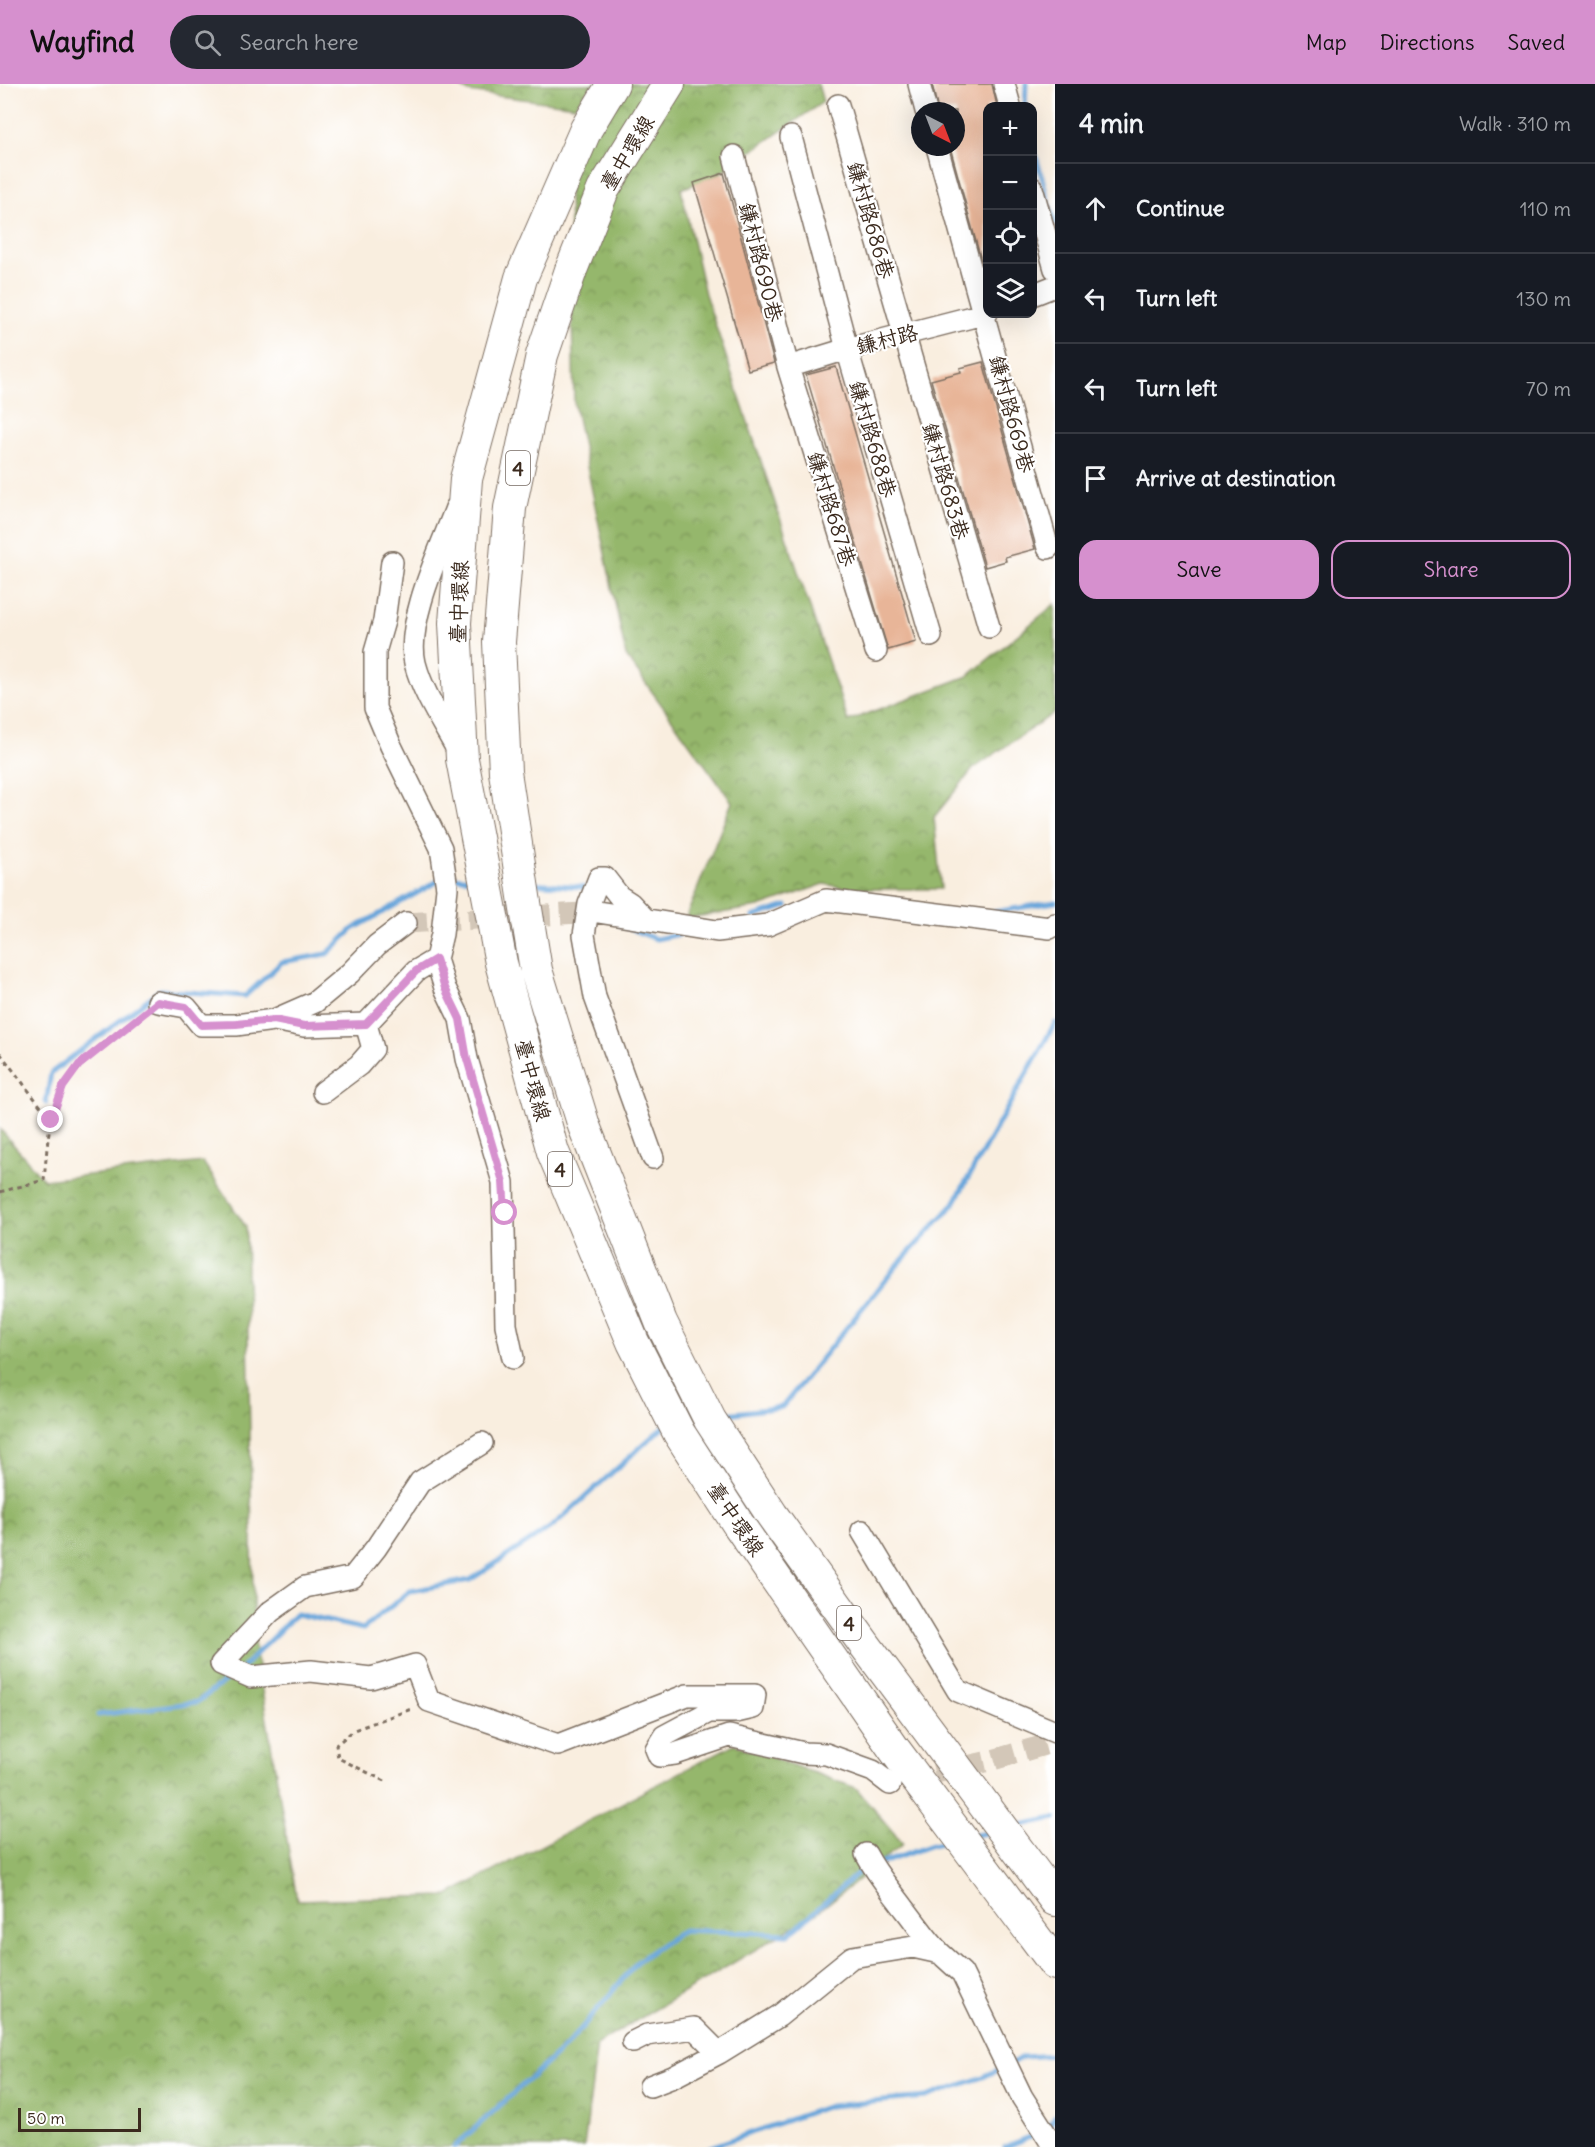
<!DOCTYPE html>
<meta charset="utf-8">
<style>
:root{--surface:#171b24;--page:#242831;--text:#f1f3f6;--muted:#9ea1a6;--line:#363941;--accent:#d690ce}
body{margin:0;font-family:Delius,"LXGW WenKai TC",sans-serif;background:var(--page);color:var(--text)}
.controls{position:absolute;right:18px;top:18px;display:grid;overflow:hidden;border-radius:12px;box-shadow:0 6px 24px #0002}
.controls button{width:54px;height:54px;display:grid;place-items:center;padding:0;border:0;border-bottom:2px solid var(--line);background:var(--surface);color:var(--text);font:30px sans-serif}
.compass{position:absolute;left:911px;top:18px;width:54px;height:54px;border-radius:50%;background:var(--surface);box-shadow:0 6px 24px #0002;rotate:138deg}
.scale{position:absolute;left:18px;bottom:15px;width:123px;box-sizing:border-box;padding-left:6px;border:3px solid #3b2a1e;border-top:0;font-size:16px;line-height:21px;white-space:nowrap;color:#3b2a1e;-webkit-text-stroke:4px #fff;paint-order:stroke}
.stop{position:absolute;width:18px;height:18px;margin:-14px;border:4px solid #d690ce;border-radius:50%;background:#fff}
.stop.end{background:#d690ce;border-color:#fff;box-shadow:0 2px 6px #0008}
.list{margin:0;padding:0;list-style:none}
h2{display:flex;justify-content:space-between;align-items:center;height:78px;margin:0;padding:0 24px;font-size:26px}
h2 small{font-size:20px;font-weight:400;color:var(--muted)}
.list li{display:grid;grid-template-columns:39px 1fr auto;gap:18px;align-items:center;box-sizing:border-box;height:90px;padding:0 24px;border-top:2px solid var(--line)}
.list b{display:block;font-size:22px;white-space:nowrap}
.list em{font-size:20px;font-style:normal;color:var(--muted)}
.actions{display:flex;gap:12px;padding:18px 24px}
.actions a{flex:1;padding:14px 0;border:2px solid var(--accent);border-radius:18px;text-align:center;font-size:21px;color:var(--accent)}
.actions .main{background:var(--accent);color:#111}
.icon{flex:none;width:33px;height:33px;fill:none;stroke:currentColor;stroke-width:2;stroke-linecap:round;stroke-linejoin:round}
.map{position:relative;flex:none;width:1055px;height:2063px;overflow:hidden}
header{display:flex;align-items:center;gap:36px;box-sizing:border-box;height:84px;padding:0 30px;background:var(--accent);color:#111}
header strong{font-size:28px}
nav{display:flex;gap:33px;margin-inline-start:auto;font-size:21px}
.search{width:420px;height:54px;background:var(--page);display:flex;align-items:center;gap:15px;box-sizing:border-box;padding:0 21px;border-radius:33px;color:var(--muted);font-size:22px}
main{display:flex}
aside{flex:1;background:var(--surface)}
.map>svg:first-child{display:block}
.forest{fill:url(#forest-crowns);stroke:#687045;stroke-width:1.5}
.lines{fill:none;stroke-linecap:round;stroke-linejoin:round}
.stream{stroke:#68a5da;stroke-width:5}
.building{fill:#e8b598}
.minor-tunnel{stroke:#d3c7b8;stroke-width:21;stroke-dasharray:21 10;stroke-linecap:butt}
.minor-casing{stroke:#7e6f62;stroke-width:24}
.highway-casing{stroke:#7e6f62;stroke-width:34}
.path{stroke:#7e6f62;stroke-width:3;stroke-dasharray:4.5 4.5;stroke-linecap:butt}
.minor{stroke:#fff;stroke-width:21}
.highway{stroke:#fff;stroke-width:32}
.highway-bridge-casing{stroke:#7e6f62;stroke-width:34;stroke-linecap:butt}
.highway-bridge{stroke:#fff;stroke-width:32}
.route{stroke:#d690ce;stroke-width:8}
.labels{text-anchor:middle;dominant-baseline:central;stroke-width:4.5;stroke-linejoin:round;paint-order:stroke}
.shield{fill:#fff;stroke:#766a62;stroke-width:1.5}
.shield-label{font-size:20px;font-weight:bold;fill:#3b2a1e}
.street-label{font-size:21px;fill:#3b2a1e;stroke:#fff}
</style>
<header>
<strong>Wayfind</strong>
<div class="search"><svg class="icon" aria-label="search" viewBox="0 0 24 24"><circle cx="10" cy="10" r="6"/><path d="M15 15l6 6"/></svg>Search here</div>
<nav><a>Map</a><a>Directions</a><a>Saved</a></nav>
</header>
<main>
<div class="map">
<svg width="1055" height="2063" viewBox="0 0 1055 2063">
<defs>
<pattern id="forest-crowns" width="20" height="18" patternUnits="userSpaceOnUse" patternTransform="scale(1.5)"><rect width="20" height="18" fill="#95b76c"/><path d="M2 6a3 3 0 1 1 6 0M12 15a3 3 0 1 1 6 0" fill="none" stroke="#7b9558"/></pattern>
</defs>
<rect width="100%" height="100%" fill="#fff"/>
<filter id="ink" filterUnits="userSpaceOnUse"><feTurbulence type="fractalNoise" baseFrequency=".0167" numOctaves="2"/><feDisplacementMap in="SourceGraphic" scale="12" xChannelSelector="R" yChannelSelector="G"/><feConvolveMatrix kernelMatrix="1 2 1 2 8 2 1 2 1" color-interpolation-filters="sRGB"/></filter>
<filter id="wash" filterUnits="userSpaceOnUse"><feTurbulence type="fractalNoise" baseFrequency=".008" numOctaves="4" result="noise"/><feDisplacementMap in="SourceGraphic" scale="24" xChannelSelector="R" yChannelSelector="G"/><feGaussianBlur stdDeviation="1.35" result="paint"/><feColorMatrix in="noise" values="0 0 0 0 0 0 0 0 0 0 0 0 0 0 0 0 0 1.4 0 .05"/><feComposite in="paint" operator="in"/></filter>
<g filter="url(#wash)">
<rect width="100%" height="100%" fill="#f9eedf"/>
<path class="forest" d="M455,0h138l-18,22 -106,-14z
M626,0h192l5,18 -109,75 -33,12 24,105 143,427 120,-45 87,-72v108l-82,57 -39,48 7,72h-89l-28,-5 -65,23 -71,11 -1,-3 45,-113 -106,-146 -52,-253 -6,-259z
M0,1045l44,51 159,-18 43,65 8,415 43,258 149,-4 288,-152 122,44 47,56 -88,70 -218,130 -13,103h-584z"/>
<g class="lines">
<path class="stream" d="M1025,22l1,-22
M1032,58l23,82
M451,793l24,2
M532,799l50,4 7,6
M994,828l61,-10
M753,833l34,-11
M620,841l36,14 24,-5
M46,1019l5,-30 109,-83 85,6 37,-34 45,-8 26,-25 87,-49
M719,1331l63,-8 113,-139 58,-63 102,-182
M243,1583l53,-53 67,15 47,-38 60,-11 84,-55 110,-99
M98,1631l99,-13 37,-27
M1012,1743l43,-9
M971,1752l20,-4
M877,1781l55,-20 18,-4
M1010,1980l13,-7 32,-2
M1048,2045l7,-13
M454,2063l114,-103 71,-84 44,-30 106,4 70,-62 9,-3
M710,2063l119,-41 97,-9 57,-20 19,-9
M1005,2063l35,-14"/>
</g>
<g id="blocks">
<path class="building" d="M932,0h60l5,22h-10v152l-6,2 -31,-113h6v-36h-18z
M724,89l50,190 -26,7 -54,-187z
M983,278l52,187 -30,8 1,4 -21,6 -54,-187 30,-8 -1,-4z
M836,283l80,275 -28,8 -82,-275z"/>
</g>
</g>
<g filter="url(#ink)">
<use href="#blocks" fill-opacity="0" stroke="#7e6f62" stroke-width="1.5"/>
<g class="lines">
<path class="minor-tunnel" d="M406,839l192,-11
M904,1696l85,-19 66,-19"/>
<g class="minor-casing">
<path id="minor" d="M919,0l7,27
M1004,0l6,22
M838,21l151,522
M791,53l56,212 84,287
M937,63l111,401
M734,72l54,211 88,284
M1032,104l23,81
M1032,211l23,-9
M788,283l59,-18 140,-36
M456,424c-15,40 -51,114 -41,155 8,31 28,60 43,88
M392,478l-8,59 -9,31v56l16,38 50,102 6,40 -5,46 -6,25 9,29 15,31 7,40 36,123 3,143 7,33
M598,828l119,19 51,-6 58,-25 224,28 5,-4
M645,835l-15,-16 -11,-7 -14,-18h-6l-10,26 -5,31 11,62 58,161
M158,918l28,5 15,18h35l38,-5 41,-18 35,-29 27,-28 29,-22
M274,936l30,6 62,-2 50,-53 20,-12
M323,1008l36,-27 14,-16 -7,-25
M482,1359l-62,39 -44,66 -23,29 -48,10 -35,25 -49,52 30,13 60,-6 60,7 44,-13 14,36 129,44 129,-50h68l-2,13 -17,4h-27l-45,24 -8,13 3,7 16,-2 54,-18 75,17 22,1 47,17 17,13
M862,1447l96,160 97,41
M940,1869l22,20 60,124 32,50
M633,1958l14,-7 47,-7 25,25 60,-37 73,-59 61,-10 27,6c-14,-14 -24,-30 -36,-45 -14,-19 -27,-33 -38,-54
M650,2002l23,-9 46,-24"/>
</g>
<g class="highway-casing">
<path id="highway" d="M613,0l-27,45 -65,149 -55,201 -11,144 7,136 39,204 52,189 80,190 46,91 59,91 156,225 161,215
M525,819l-20,-131 -6,-130 11,-134 32,-153 29,-85 32,-80 66,-106
M528,837l8,49 48,156 77,196 49,98 62,95 93,130 190,255"/>
</g>
<path class="path" d="M0,969l51,67
M0,1108l44,-12c2,-19 3,-40 7,-59 11,-53 55,-77 94,-109
M385,1697l-47,-23 -2,-13 18,-15 60,-22"/>
<use href="#minor" class="minor"/>
<use href="#highway" class="highway"/>
<g class="highway-bridge-casing">
<path id="highway-bridge" d="M525,819l3,18"/>
</g>
<use href="#highway-bridge" class="highway-bridge"/>
</g>
</g>
<g class="lines" filter="url(#ink)">
<path class="route" d="M51,1036l12,-33 16,-22 79,-63 28,5 15,18 35,-1 38,-4 30,6 62,-2 50,-53 20,-12 9,29 15,31 7,40 36,123 2,31"/>
</g>
<g class="labels">
<g class="shield">
<rect x="506" y="367" width="24" height="34" rx="4.5"/>
<rect x="548" y="1068" width="24" height="34" rx="4.5"/>
<rect x="837" y="1522" width="24" height="34" rx="4.5"/>
</g>
<g class="shield-label">
<text x="518" y="384">4</text>
<text x="560" y="1085">4</text>
<text x="849" y="1539">4</text>
</g>
<g class="street-label">
<text transform="translate(627 69) rotate(-59)">臺中環線</text>
<text transform="translate(871 136) rotate(74)">鎌村路686巷</text>
<text transform="translate(761 178) rotate(76)">鎌村路690巷</text>
<text transform="translate(887 255) rotate(-14)">鎌村路</text>
<text transform="translate(1012 330) rotate(75)">鎌村路669巷</text>
<text transform="translate(873 355) rotate(74)">鎌村路688巷</text>
<text transform="translate(946 397) rotate(74)">鎌村路683巷</text>
<text transform="translate(832 425) rotate(73)">鎌村路687巷</text>
<text transform="translate(459 518) rotate(-88)">臺中環線</text>
<text transform="translate(533 996) rotate(75)">臺中環線</text>
<text transform="translate(736 1435) rotate(56)">臺中環線</text>
</g>
</g>
</svg>
<div class="controls">
<button>+</button>
<button>−</button>
<button><svg class="icon" aria-label="locate" viewBox="0 0 24 24"><circle cx="12" cy="12" r="6"/><path d="M12 2v4M12 18v4M2 12h4M18 12h4"/></svg></button>
<button><svg class="icon" aria-label="layers" viewBox="0 0 24 24"><path d="M12 4l9 5-9 5-9-5zM3 14l9 5 9-5"/></svg></button>
</div>
<svg class="compass" viewBox="-18 -18 36 36"><path d="M0-13l5 13h-10z" fill="#e53935"/><path d="M0 13l5-13h-10z" fill="#9ea1a6"/></svg>
<div class="scale">50 m</div>
<div class="stop" style="left:505px;top:1129px"></div>
<div class="stop end" style="left:51px;top:1036px"></div>
</div>
<aside>
<h2>4 min<small>Walk · 310 m</small></h2>
<ul class="list">
<li><svg class="icon" aria-label="ahead" viewBox="0 0 24 24"><path d="M12 20V5M6 11l6-6 6 6"/></svg><div><b>Continue</b></div><em>110 m</em></li>
<li><svg class="icon" aria-label="left" viewBox="0 0 24 24"><path d="M17 20v-9H6M10 6l-5 5 5 5"/></svg><div><b>Turn left</b></div><em>130 m</em></li>
<li><svg class="icon" aria-label="left" viewBox="0 0 24 24"><path d="M17 20v-9H6M10 6l-5 5 5 5"/></svg><div><b>Turn left</b></div><em>70 m</em></li>
<li><svg class="icon" aria-label="arrive" viewBox="0 0 24 24"><path d="M6 21V4h12l-3 4 3 4H6"/></svg><div><b>Arrive at destination</b></div></li>
</ul>
<div class="actions"><a class="main">Save</a><a>Share</a></div>
</aside>
</main>
